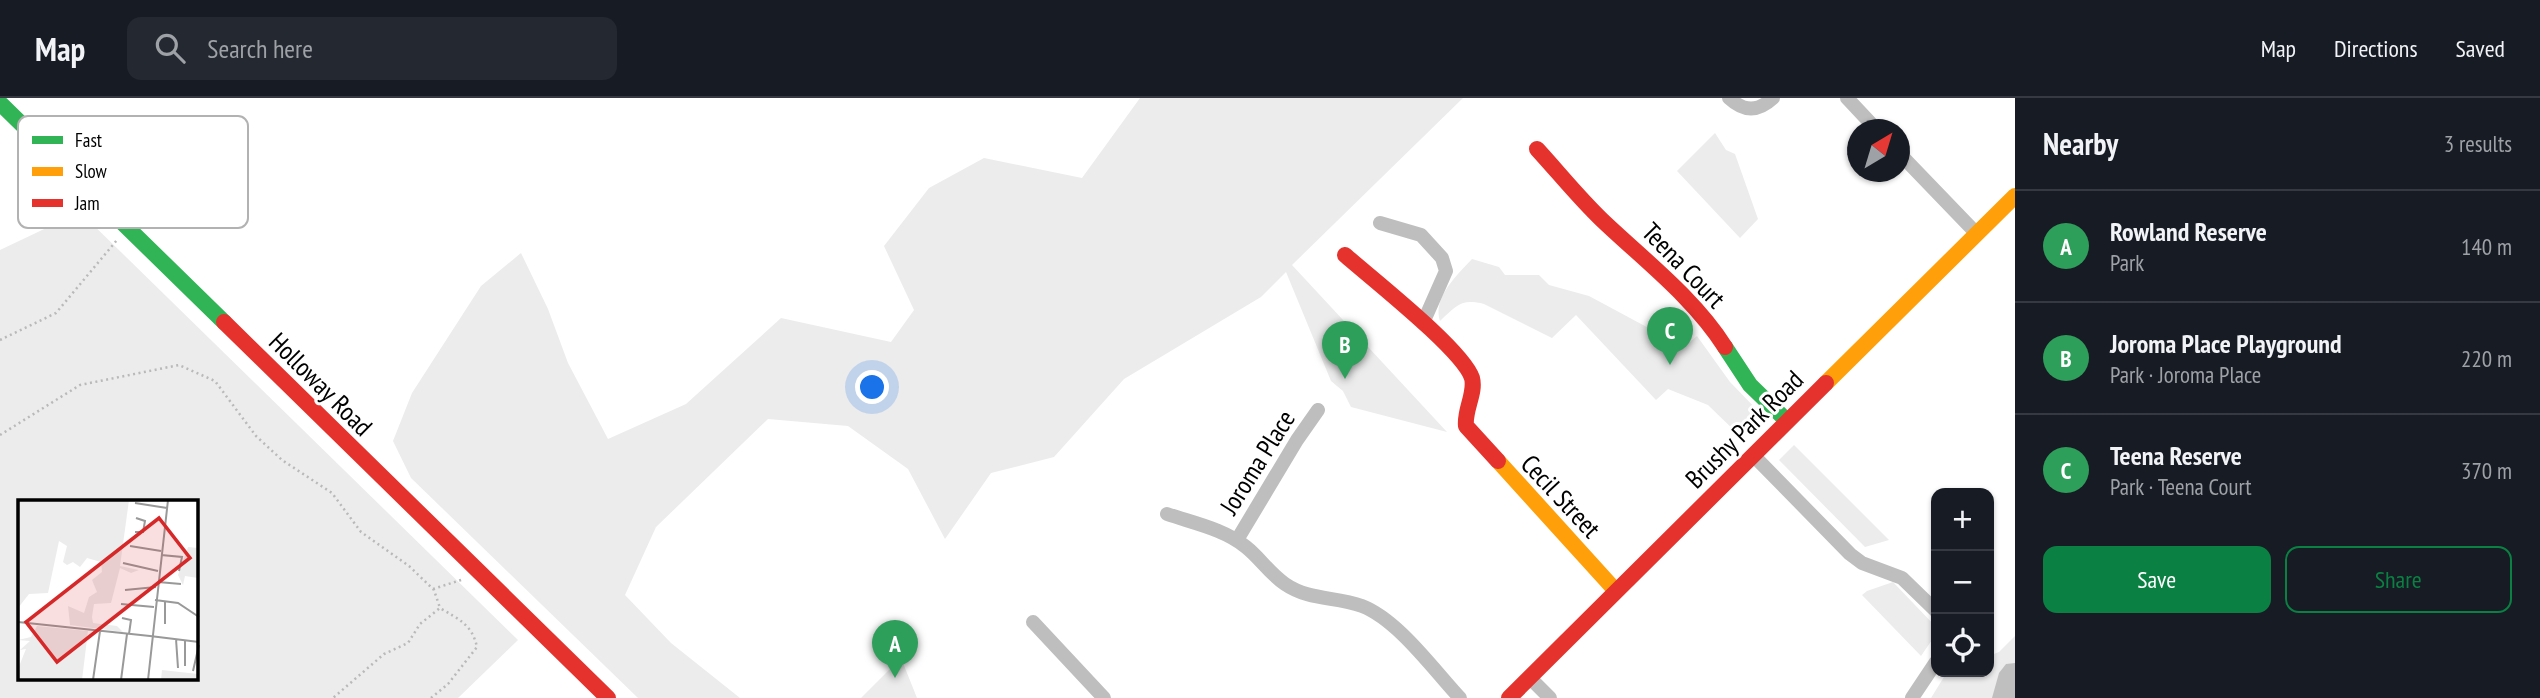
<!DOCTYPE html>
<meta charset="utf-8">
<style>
:root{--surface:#171b24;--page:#242831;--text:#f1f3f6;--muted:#9ea1a6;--line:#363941;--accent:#0b8043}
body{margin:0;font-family:"PT Sans Narrow",sans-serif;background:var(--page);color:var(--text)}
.controls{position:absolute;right:21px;bottom:21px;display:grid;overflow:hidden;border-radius:14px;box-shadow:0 2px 5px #0004}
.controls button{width:63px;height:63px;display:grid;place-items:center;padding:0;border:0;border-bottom:2px solid var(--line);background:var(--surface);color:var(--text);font:35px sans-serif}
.compass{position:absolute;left:1847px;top:21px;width:63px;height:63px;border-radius:50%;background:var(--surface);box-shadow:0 2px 5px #0004;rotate:38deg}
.you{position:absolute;left:873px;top:290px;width:24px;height:24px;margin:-18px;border:5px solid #fff;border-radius:50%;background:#1a73e8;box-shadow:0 0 0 10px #1a73e833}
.badge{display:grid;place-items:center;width:46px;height:46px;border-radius:50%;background:var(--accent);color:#fff;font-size:23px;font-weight:700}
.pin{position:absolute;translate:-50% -58px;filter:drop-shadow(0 2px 4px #0008)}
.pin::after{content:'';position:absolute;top:37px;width:24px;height:21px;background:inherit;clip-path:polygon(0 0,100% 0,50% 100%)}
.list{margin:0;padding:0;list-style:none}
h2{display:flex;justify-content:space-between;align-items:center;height:91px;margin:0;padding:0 28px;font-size:30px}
h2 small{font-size:23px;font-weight:400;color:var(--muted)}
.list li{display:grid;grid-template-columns:46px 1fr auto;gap:21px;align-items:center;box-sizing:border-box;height:112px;padding:0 28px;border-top:2px solid var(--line)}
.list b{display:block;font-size:26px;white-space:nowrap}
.list p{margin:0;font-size:23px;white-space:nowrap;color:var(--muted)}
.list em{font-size:23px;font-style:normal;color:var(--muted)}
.actions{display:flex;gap:14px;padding:21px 28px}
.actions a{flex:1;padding:16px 0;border:2px solid var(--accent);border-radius:14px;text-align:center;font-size:24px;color:var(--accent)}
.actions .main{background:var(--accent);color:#fff}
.icon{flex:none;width:38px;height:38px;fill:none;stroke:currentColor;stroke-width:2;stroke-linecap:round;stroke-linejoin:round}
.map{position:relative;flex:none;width:2015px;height:600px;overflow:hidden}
header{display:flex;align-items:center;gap:42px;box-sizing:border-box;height:98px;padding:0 35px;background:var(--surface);border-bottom:2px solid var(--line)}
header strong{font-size:33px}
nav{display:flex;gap:38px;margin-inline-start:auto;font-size:24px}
.search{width:490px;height:63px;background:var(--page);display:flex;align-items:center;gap:18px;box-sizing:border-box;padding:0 24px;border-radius:14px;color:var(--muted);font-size:26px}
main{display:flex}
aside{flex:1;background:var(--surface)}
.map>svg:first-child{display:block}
.green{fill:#ececec;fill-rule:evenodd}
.water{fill:#bfbfbf}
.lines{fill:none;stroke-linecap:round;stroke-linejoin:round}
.path{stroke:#b9b9b9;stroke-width:2.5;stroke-dasharray:2 3.5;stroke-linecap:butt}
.street{stroke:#bebebe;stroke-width:14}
.fast{stroke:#30b455;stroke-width:16}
.slow{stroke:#ff9f0a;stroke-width:16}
.jam{stroke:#e5322d;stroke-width:16}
.labels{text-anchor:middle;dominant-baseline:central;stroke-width:6;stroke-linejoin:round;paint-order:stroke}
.street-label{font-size:26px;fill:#000;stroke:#fff}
.inset-road{fill:none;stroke:#999;stroke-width:2}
.view{fill:#d62828;fill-opacity:0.15;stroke:#d62828;stroke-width:3.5}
.inset-edge{fill:none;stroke:#000;stroke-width:3.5}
.key{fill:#fff;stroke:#b2b2b2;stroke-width:2}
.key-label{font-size:19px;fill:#000}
</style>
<header>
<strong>Map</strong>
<div class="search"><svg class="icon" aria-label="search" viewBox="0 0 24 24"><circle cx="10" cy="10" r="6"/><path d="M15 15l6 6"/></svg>Search here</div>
<nav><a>Map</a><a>Directions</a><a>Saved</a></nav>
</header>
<main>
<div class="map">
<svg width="2015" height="600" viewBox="0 0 2015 600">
<rect width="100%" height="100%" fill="#fff"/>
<path class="green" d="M1140,0h323l-171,167 155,167 -96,-25 -8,-16 -12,-10 -45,-109 -25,25 -137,82 -70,78 -63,16 -46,66 -37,-70 -60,-43 -80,-7 -112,108 -31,68 46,48 69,55h-102l-227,-220 -18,-37 19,-48 69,-107 40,-33 27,56 20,54 40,76 78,-35 95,-86 110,24 23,-32 -30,-64 45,-58 55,-30 98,20z
M1715,35l11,17 9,4 23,65 -18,19 -63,-67z
M80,114l438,428 -60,58h-458v-448zM19,404h177v177h-177z
M1472,161l27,8 6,8h34l10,10 40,11 95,51 13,-11 33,46 33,34 -22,21 -33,-32 -40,-16 -12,11 -80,-85 -24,23 -68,-34c-23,-6 -28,2 -44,17 -8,-23 18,-47 32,-62z
M1794,347l95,95 -24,7 -86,-87z
M1893,484l43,45v7l-15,22 -59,-61 5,-4z
M2015,538v62h-84l16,-26h42v-16l10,-4z
M901,560l16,40h-56z"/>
<path class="water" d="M2015,565v35h-23l7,-25 7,-9z"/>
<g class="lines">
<path class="path" d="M0,242l56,-27 61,-73
M0,337l80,-50 99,-20 36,16 41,55 26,24 50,33 29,39 48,34 25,24 6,18 -20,16 -12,19 -24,11 -51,44
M433,491l31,-10
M431,600l17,-14 29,-37c-5,-23 -19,-28 -37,-39"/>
<path class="street" d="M1729,0c15,14 29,14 44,0
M1847,0l30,32
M1899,55l78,81
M1380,125l41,12 21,23 4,13 -23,52
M1753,357l97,99 12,9 40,15 34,33
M1167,416c26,9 57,15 79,33 14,11 23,26 39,37 25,17 50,12 77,22 36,14 71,63 98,92
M1237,442l60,-100 21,-30
M1033,524l71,76
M1530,580l20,20
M1912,600l24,-36"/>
<path class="fast" d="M0,5l224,219
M1725,249l25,38 37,36"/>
<path class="slow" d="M1826,285l189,-187
M1498,363l117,129"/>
<path class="jam" d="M1537,51c22,24 42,49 65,71 42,40 92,78 123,127
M1345,157c26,23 118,95 127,123 4,15 -8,32 -6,48l32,35
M224,224l384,376
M1509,600l317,-315"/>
</g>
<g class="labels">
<g class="street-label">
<text transform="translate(1684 167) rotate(46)">Teena Court</text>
<text transform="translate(321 286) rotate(45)">Holloway Road</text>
<text transform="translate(1744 331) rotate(-45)">Brushy Park Road</text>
<text transform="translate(1257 364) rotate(-58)">Joroma Place</text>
<text transform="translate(1561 398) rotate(47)">Cecil Street</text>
</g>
</g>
<g transform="translate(18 402)">
<rect width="180" height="180" fill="#fff"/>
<path d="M0,0h111l-9,66 19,4 -8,3 -11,-5 -9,35 -17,1 -2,13 1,6 24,3 6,6 -53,-7 -2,-19 16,7 5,-16 8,-5 -5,-12 10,-8 -1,-10 -14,-4 -7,9 -7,-5 -6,3 -4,-3 4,-16 -8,-5 -11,52 -19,1 -11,14zM170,47l10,1v30l-13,-2 -2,9 -5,-10zM19,126l51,5 -6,49h-63l-1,-11 8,-20 -6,1 10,-9 -12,-1 13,-3zM144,170l36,4v6h-37z" fill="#ececec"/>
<path class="inset-road" d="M117,3l32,5M117,32h8l2,-11 -9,-3M112,46l31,5M143,55l21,2 -3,14M105,63l35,8M140,82l23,2M107,90l31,-3M137,100l23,3 21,14M103,104l33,3M104,118l9,2 -2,14M0,122l132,14M147,124v-23M132,136l49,6M158,139l2,29M167,166v-26M175,171l6,-26M75,180l7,-49M103,180l6,-46M130,180l20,-180"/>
<path class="view" d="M141,18l31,40 -133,104 -31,-40z"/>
<rect width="180" height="180" class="inset-edge"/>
</g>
<rect x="18" y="18" width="230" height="112" rx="10" class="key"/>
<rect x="32" y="38" width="31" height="8" fill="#30b455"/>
<rect x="32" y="69" width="31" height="9" fill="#ff9f0a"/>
<rect x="32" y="101" width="31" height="8" fill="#e5322d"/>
<g class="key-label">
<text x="75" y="49">Fast</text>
<text x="75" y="80">Slow</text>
<text x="75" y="112">Jam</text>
</g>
</svg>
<div class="controls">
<button>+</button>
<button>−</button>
<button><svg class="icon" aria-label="locate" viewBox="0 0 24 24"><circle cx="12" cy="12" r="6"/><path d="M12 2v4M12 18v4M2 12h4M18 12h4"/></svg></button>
</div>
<svg class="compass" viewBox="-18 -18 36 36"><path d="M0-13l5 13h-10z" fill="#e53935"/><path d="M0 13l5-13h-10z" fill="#9ea1a6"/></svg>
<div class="you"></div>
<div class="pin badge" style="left:895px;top:580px;background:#2e9e5b">A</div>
<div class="pin badge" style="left:1345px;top:281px;background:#2e9e5b">B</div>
<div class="pin badge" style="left:1670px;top:267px;background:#2e9e5b">C</div>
</div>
<aside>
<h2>Nearby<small>3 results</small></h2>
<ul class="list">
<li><span class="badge" style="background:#2e9e5b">A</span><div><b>Rowland Reserve</b><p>Park</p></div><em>140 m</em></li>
<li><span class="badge" style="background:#2e9e5b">B</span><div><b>Joroma Place Playground</b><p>Park · Joroma Place</p></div><em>220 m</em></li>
<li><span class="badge" style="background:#2e9e5b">C</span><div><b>Teena Reserve</b><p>Park · Teena Court</p></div><em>370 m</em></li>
</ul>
<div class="actions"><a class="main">Save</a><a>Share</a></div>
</aside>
</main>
